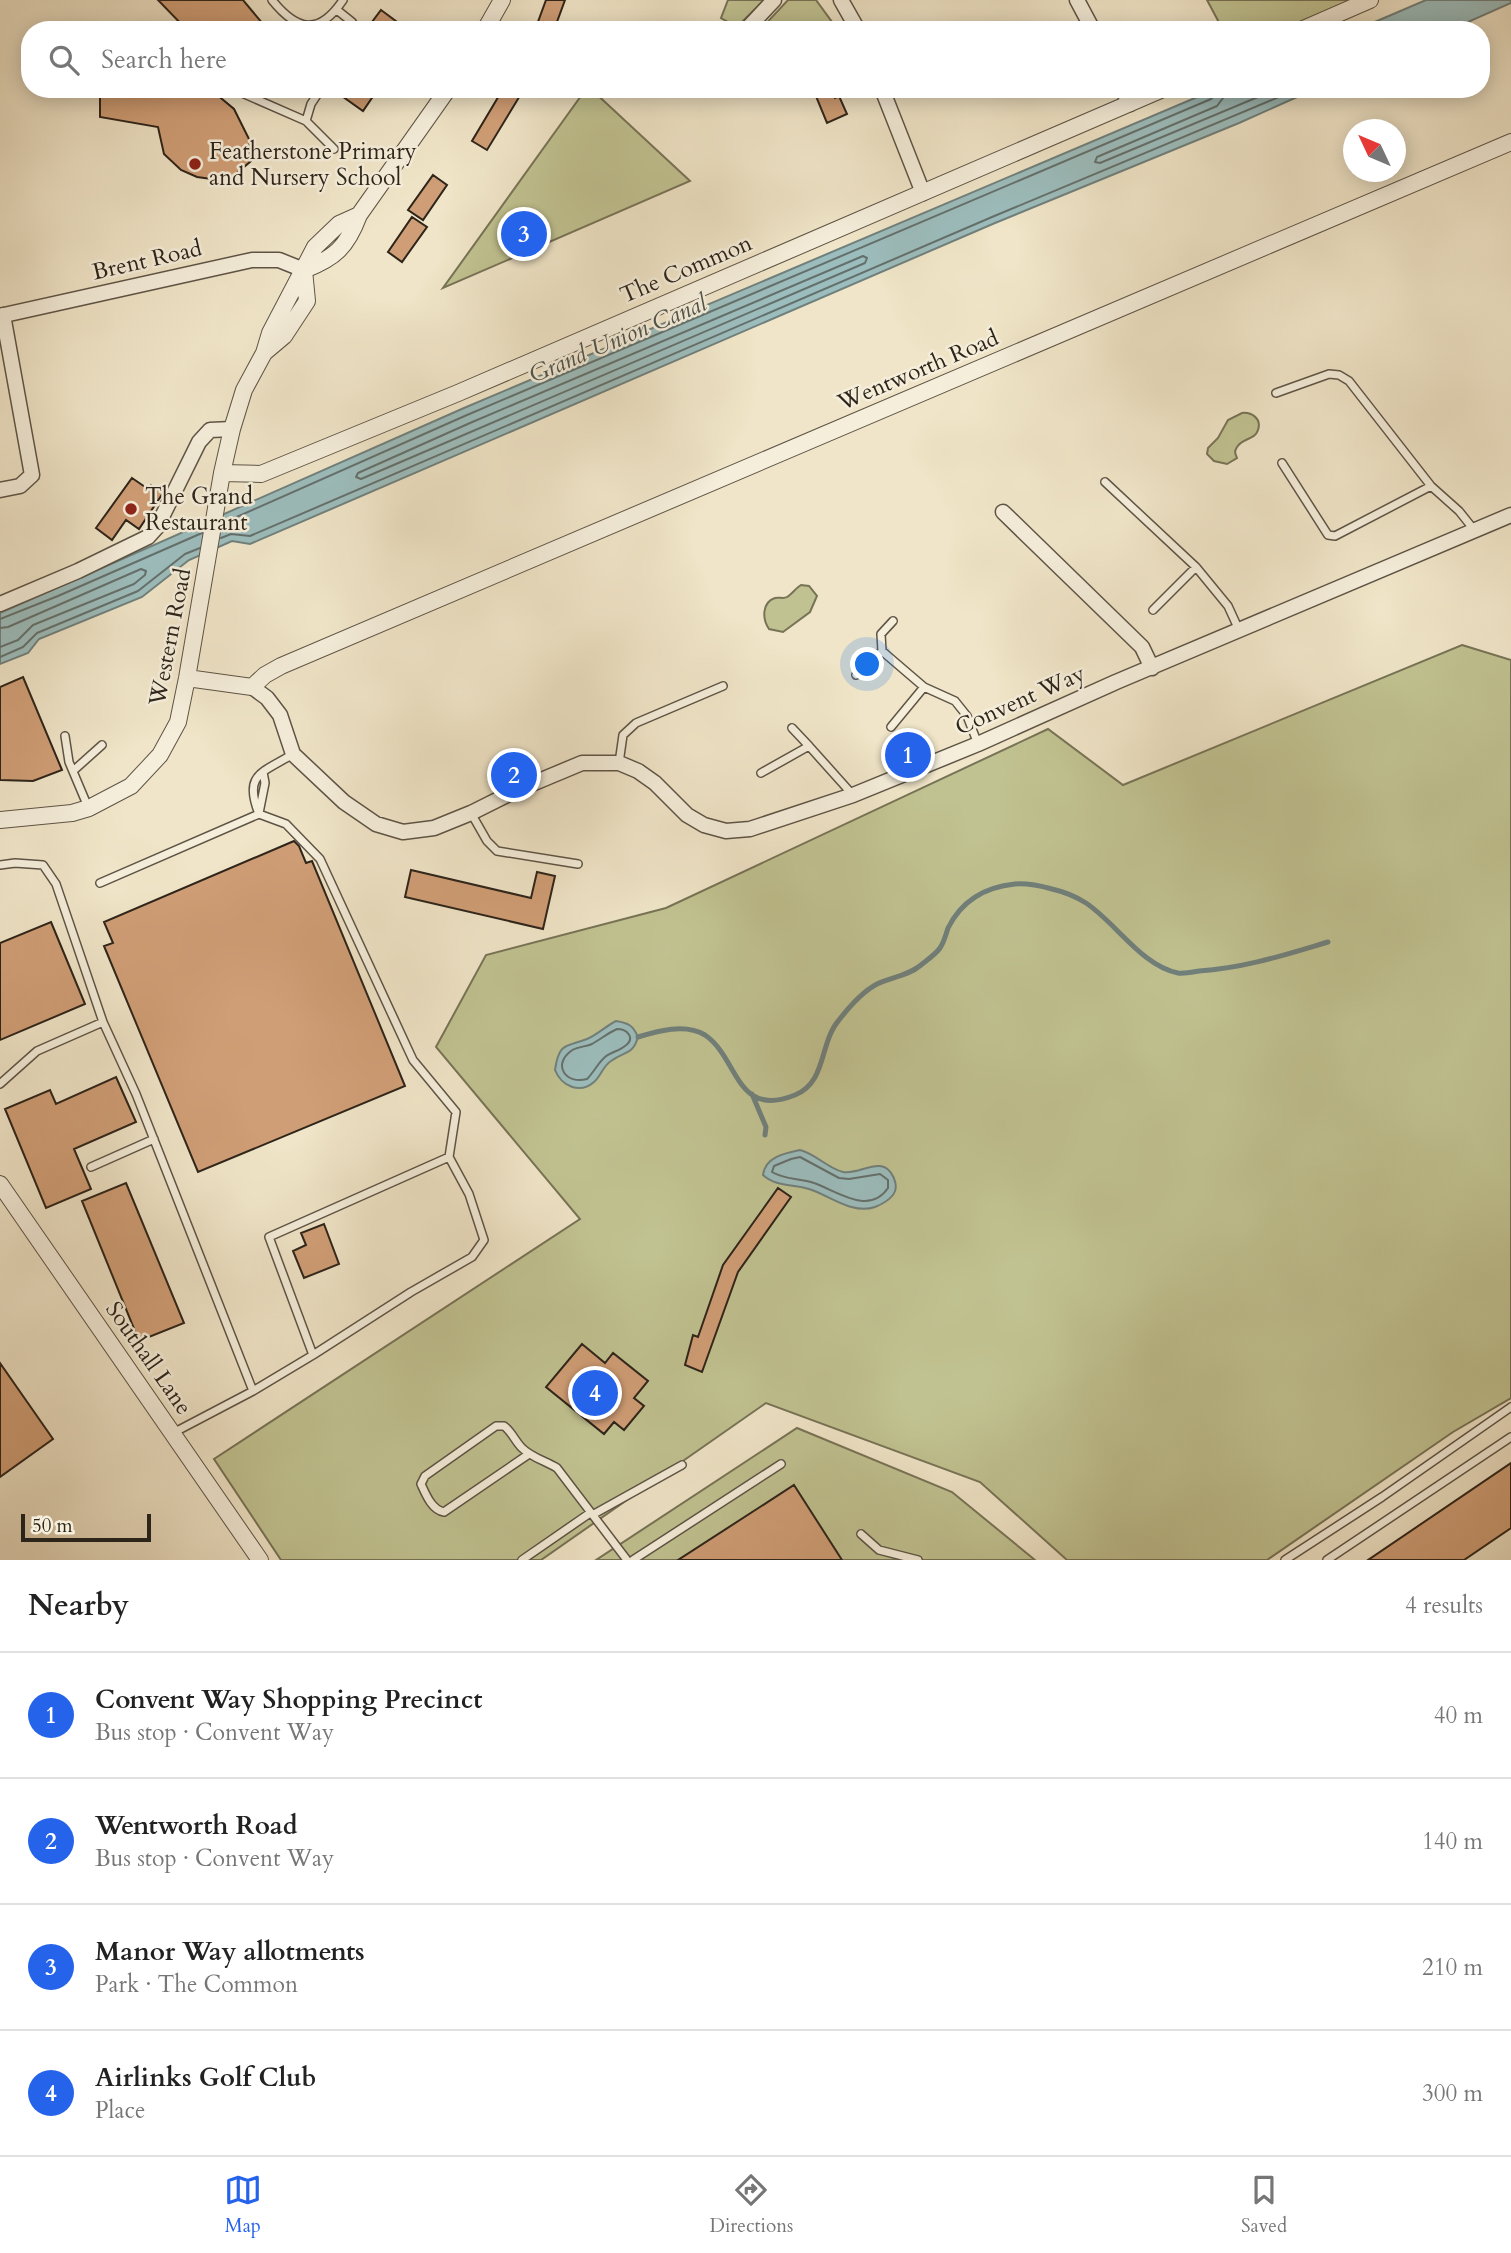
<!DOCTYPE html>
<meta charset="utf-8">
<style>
:root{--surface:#fff;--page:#f6f6f6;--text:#222;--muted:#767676;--line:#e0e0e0;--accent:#2563eb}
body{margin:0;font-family:Cardo,serif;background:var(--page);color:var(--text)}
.compass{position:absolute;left:1343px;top:119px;width:63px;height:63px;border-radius:50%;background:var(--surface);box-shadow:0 4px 18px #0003;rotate:314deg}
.scale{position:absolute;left:21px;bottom:18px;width:130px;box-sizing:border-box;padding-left:7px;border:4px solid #2d241a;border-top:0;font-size:19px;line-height:24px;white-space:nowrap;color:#2d241a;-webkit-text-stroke:5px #f5eedb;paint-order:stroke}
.you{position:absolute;left:868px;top:665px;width:24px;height:24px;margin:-18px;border:5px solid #fff;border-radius:50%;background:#1a73e8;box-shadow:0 0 0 10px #1a73e833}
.badge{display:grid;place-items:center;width:46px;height:46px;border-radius:50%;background:var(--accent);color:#fff;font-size:23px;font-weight:700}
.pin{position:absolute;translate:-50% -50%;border:4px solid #fff;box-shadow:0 2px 7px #0006}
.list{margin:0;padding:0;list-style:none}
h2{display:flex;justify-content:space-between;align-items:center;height:91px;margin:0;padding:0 28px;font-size:30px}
h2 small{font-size:23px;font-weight:400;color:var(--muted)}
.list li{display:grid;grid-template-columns:46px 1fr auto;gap:21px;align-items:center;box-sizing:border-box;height:126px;padding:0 28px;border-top:2px solid var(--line)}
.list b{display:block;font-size:26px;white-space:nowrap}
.list p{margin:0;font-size:23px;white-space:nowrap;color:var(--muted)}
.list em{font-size:23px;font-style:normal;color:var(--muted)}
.icon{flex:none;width:38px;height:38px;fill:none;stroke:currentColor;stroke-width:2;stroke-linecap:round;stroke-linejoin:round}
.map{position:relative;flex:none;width:1511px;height:1560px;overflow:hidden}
.search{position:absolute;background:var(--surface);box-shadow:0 4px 18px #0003;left:21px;right:21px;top:21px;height:77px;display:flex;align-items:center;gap:18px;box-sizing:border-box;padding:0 24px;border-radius:28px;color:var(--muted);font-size:26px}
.sheet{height:595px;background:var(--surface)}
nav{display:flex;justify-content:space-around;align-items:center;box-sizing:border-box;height:98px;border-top:2px solid var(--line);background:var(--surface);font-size:19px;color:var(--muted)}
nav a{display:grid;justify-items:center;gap:4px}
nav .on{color:var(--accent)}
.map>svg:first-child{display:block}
.green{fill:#c1c291;stroke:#777356;stroke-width:2}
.water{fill:#9cbdbd;stroke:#70807c;stroke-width:2}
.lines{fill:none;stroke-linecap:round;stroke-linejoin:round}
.shore{stroke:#64706c;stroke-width:2}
.stream{stroke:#70807c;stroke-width:5}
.building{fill:#d09e76;stroke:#2d241a;stroke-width:2}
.service-casing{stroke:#5e5446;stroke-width:10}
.minor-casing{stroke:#5e5446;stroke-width:17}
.tertiary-casing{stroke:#5e5446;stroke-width:18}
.service{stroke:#f5eedb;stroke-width:7}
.minor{stroke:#f5eedb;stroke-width:14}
.tertiary{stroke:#f5eedb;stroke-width:16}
.poi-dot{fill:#8f2418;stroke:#f5eedb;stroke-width:2.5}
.labels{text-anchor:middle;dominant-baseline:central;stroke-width:5;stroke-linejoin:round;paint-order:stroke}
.poi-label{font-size:23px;fill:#2d241a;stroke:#f5eedb;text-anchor:start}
.street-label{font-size:23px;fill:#2d241a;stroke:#f5eedb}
.water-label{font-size:24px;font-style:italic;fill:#4e524b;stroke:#f5eedb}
</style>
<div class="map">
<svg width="1511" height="1560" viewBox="0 0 1511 1560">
<rect width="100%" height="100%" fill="#f0e5c8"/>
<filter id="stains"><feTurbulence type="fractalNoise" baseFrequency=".00286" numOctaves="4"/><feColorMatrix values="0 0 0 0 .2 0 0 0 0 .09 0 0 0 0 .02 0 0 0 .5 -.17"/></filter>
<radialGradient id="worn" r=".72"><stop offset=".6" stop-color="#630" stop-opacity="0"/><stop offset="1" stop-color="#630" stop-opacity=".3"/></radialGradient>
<path class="green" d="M728,0h36l-27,27 -16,-9z
M788,0h28l16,22 -16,8h-56z
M1207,0h159l-68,30h-75z
M586,89h5l99,92 -247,107z
M1242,413c9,-1 20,5 16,17 -3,10 -16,8 -21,17 -3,5 -2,6 0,11l-10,6 -13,-3 -7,-7 1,-6 10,-10 10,-18z
M801,585l8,1 8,10 -7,16 -27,20 -14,-3c-7,-10 -7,-27 6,-31 4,-1 9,1 12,-1 5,-3 9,-9 14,-12z
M1462,645l49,15v738l-58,34 -186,128h-200l-87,-78 -214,-79 -225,157h-260l-67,-101 366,-240 -144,-172 50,-92 180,-47 382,-179 75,56z
M797,1428l155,64 83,68h-439z"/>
<path class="water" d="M1426,0h85v3l-61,27h-94z
M1216,89h99l-76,34 -244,100 -745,321 -18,-3 -43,19 -47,37 -103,42 -11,14 -28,11v-51l464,-205z
M616,1021c12,2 17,4 22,16 -5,18 -13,14 -27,24 -8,5 -10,15 -17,21 -15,13 -33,3 -39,-12 4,-28 11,-23 32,-31 10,-4 19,-13 29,-18z
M800,1150c16,4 27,18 43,22 13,2 25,-7 37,-6 12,1 20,20 13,29 -4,5 -13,10 -18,12 -23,8 -46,-12 -66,-18 -16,-5 -33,-2 -46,-14 2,-18 22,-22 37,-25z"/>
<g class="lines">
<path class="shore" d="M1225,89l-2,9 -6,8 -120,51 -2,5 5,1 177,-74
M863,256l4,2 -2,5 -504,216 -5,-2 2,-4 112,-50z
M223,523l244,-108 744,-316 4,-4 1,-6
M221,538l10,-4 19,2 742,-319 306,-128
M0,619l58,-23 144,-63
M0,628l8,-1 133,-58 5,2 -1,4 -11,9 -101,41 -15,15 -18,7
M0,657l23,-10 14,-14 101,-42 47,-37 15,-6
M617,1029c10,0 19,9 8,17 -6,5 -14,6 -20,11 -7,6 -11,15 -18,22 -21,6 -35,-14 -16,-28 7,-5 15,-4 21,-7 9,-5 16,-11 25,-15z
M800,1157l39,21 10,1 31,-5 8,6v8c-19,28 -51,3 -74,-5 -14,-5 -29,-3 -42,-11l2,-6 17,-7z"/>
<path class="stream" d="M638,1037c20,-6 47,-14 67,-2 34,23 30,84 90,60 32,-13 24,-52 44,-75 10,-13 23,-28 38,-36 15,-7 31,-8 44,-19 6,-5 15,-11 19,-17 4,-6 6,-14 8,-20 14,-28 37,-41 67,-44 12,-1 26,2 37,5 13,3 23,7 34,14 30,20 56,63 92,70 6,1 15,-1 21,-2 46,-3 85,-16 129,-29
M752,1094l14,33 -1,8"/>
</g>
<path class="building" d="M158,0h85l25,30h-81z
M546,0h19l-11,30h-19z
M381,10l27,20h-42z
M100,89h110l24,20 15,30 2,22 -20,17 -12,2 -22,-3 -16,-7 -17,-16 -6,-27 -58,-10z
M332,89h46l-15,22z
M503,89h21l-37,61 -15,-9z
M813,89h18l4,9 4,-2 8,18 -20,9z
M433,175l14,10 -24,35 -15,-10z
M412,217l15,10 -25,35 -14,-10z
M132,478l16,11 3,-4 12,8 -24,36 -13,-9 -14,20 -16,-12z
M23,677l39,93 -29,11 -33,-1v-93z
M294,841l5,5 7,17 6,-2 93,225 -207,86 -94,-226 9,-3 -9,-21z
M411,870l120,28 6,-26 18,4 -12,53 -138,-32z
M51,922l34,82 -85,36v-97z
M116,1077l20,45 -62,27 17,40 -45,19 -41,-99 45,-19 6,14z
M126,1183l58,140 -45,18 -57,-140z
M778,1188l13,9 -53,75 -36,100 -17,-7 8,-30 5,2 25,-72z
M324,1224l15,40 -35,14 -11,-27 13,-6 -5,-12z
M582,1344l23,19 8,-10 35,28 -14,17 10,8 -20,24 -10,-8 -10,12 -58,-47z
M0,1363l53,76 -53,38z
M1511,1463v65l-47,32h-96z
M794,1485l48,75h-164z"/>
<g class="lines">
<g class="service-casing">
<path id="service" d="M272,0c25,31 47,36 71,0
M337,10l15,12 5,8
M233,89l73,32 28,28
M306,121l5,-17 10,-15
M1276,393l53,-19 10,1 10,6 82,105 28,25 16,20
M1282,463l46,72 7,1 96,-50
M1105,482l91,85
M1153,610l43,-43 32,39 11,24
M882,651l-1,-17 12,-13
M856,675l26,-24 42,36 31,14 12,15 11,28
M891,727l33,-40
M792,728l17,18
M65,736l4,26 19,45
M619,763l4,-28 13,-12 87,-37
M73,771l29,-26
M761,773l48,-27 43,48
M259,813l6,-30 -2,-11
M471,813l16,28 10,10 81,13
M259,814c-16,-40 3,-41 34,-60
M0,865l15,-2 28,2 13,19 47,138 33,72 117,297
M100,883l159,-69 27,10 34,35 93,201 43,52 -7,45
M0,1084l37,-33 66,-29
M91,1167l63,-28
M173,1433l80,-42 60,-36 98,-63 61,-35 12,-17 -15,-46 -20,-37 -180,80 44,118
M529,1454l-85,58c-12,-2 -18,-17 -23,-28l4,-8 71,-50h8c8,6 11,15 18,22 10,10 24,13 35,20l70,92
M861,1534l18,16 39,10
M522,1560l68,-47 4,1 88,-49
M633,1560l148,-96
M1285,1560l97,-63 129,-90
M1327,1560l184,-123"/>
</g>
<g class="minor-casing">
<path id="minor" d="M841,0l17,30
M1077,0l16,30
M746,30l28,-30
M882,89l41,104
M1122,89l8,15
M0,316l252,-56h27l25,10
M0,490l20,-4 12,-11 -29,-160
M1003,512l139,135 10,21
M0,604l78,-33 70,-34 9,-10 42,-85 11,-12 22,-1
M252,687l15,11 13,17 13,39 51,48 32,22 27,8 31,-4 37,-15 44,-22 67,-28h37l19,8 17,12 32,32 17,10 22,6 24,-2 103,-34 125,-51 138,-62 395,-167"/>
</g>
<g class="tertiary-casing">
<path id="tertiary" d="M485,30l17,-30
M1301,30l69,-30
M265,352l19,-16 23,-35 -3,-31c31,-12 43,-23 55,-55l89,-126
M222,473l39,1 197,-81 705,-304
M187,678l65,9 13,-12 16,-9 1230,-524
M0,820l72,-7 17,-5 42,-22 29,-31 18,-33 9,-44 35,-205 10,-44 12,-39 20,-37 6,-20 45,-86 24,-23 20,-9
M0,1184l260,376"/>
</g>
<use href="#service" class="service"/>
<use href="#minor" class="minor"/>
<use href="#tertiary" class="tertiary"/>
</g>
<g class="poi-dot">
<circle cx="195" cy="164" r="7"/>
<circle cx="131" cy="509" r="7"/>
</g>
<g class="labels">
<g class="poi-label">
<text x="209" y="151">Featherstone Primary<tspan x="209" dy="26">and Nursery School</tspan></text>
<text x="145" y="496">The Grand<tspan x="145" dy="26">Restaurant</tspan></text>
</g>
<g class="street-label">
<text transform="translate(147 260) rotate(-13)">Brent Road</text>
<text transform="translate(686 269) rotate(-23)">The Common</text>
<text transform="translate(918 370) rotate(-23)">Wentworth Road</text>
<text transform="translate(170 637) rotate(-79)">Western Road</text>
<text transform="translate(1020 700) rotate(-24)">Convent Way</text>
<text transform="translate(149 1358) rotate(55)">Southall Lane</text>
</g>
<g class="water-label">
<text transform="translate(618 339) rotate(-23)">Grand Union Canal</text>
</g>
</g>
<rect width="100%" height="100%" filter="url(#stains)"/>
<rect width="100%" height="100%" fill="url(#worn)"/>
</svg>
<svg class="compass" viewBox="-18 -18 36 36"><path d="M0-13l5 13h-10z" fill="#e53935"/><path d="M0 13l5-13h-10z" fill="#767676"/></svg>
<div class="scale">50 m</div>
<div class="you"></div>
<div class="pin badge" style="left:908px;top:755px">1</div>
<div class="pin badge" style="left:514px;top:775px">2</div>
<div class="pin badge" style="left:524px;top:234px">3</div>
<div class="pin badge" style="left:595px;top:1393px">4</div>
<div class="search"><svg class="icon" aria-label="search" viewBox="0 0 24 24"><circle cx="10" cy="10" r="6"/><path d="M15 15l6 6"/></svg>Search here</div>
</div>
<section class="sheet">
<h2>Nearby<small>4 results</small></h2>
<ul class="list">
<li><span class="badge">1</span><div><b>Convent Way Shopping Precinct</b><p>Bus stop · Convent Way</p></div><em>40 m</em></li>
<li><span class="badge">2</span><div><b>Wentworth Road</b><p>Bus stop · Convent Way</p></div><em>140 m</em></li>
<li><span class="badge">3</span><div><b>Manor Way allotments</b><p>Park · The Common</p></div><em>210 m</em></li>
<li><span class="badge">4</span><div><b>Airlinks Golf Club</b><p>Place</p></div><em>300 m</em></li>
</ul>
</section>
<nav>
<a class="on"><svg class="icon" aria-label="map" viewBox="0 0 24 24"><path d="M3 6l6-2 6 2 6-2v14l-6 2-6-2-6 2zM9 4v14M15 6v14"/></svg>Map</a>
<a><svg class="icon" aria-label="directions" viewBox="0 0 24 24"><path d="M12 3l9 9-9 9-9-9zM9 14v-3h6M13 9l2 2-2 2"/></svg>Directions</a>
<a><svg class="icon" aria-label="saved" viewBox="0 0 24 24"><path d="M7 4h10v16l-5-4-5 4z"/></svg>Saved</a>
</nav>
